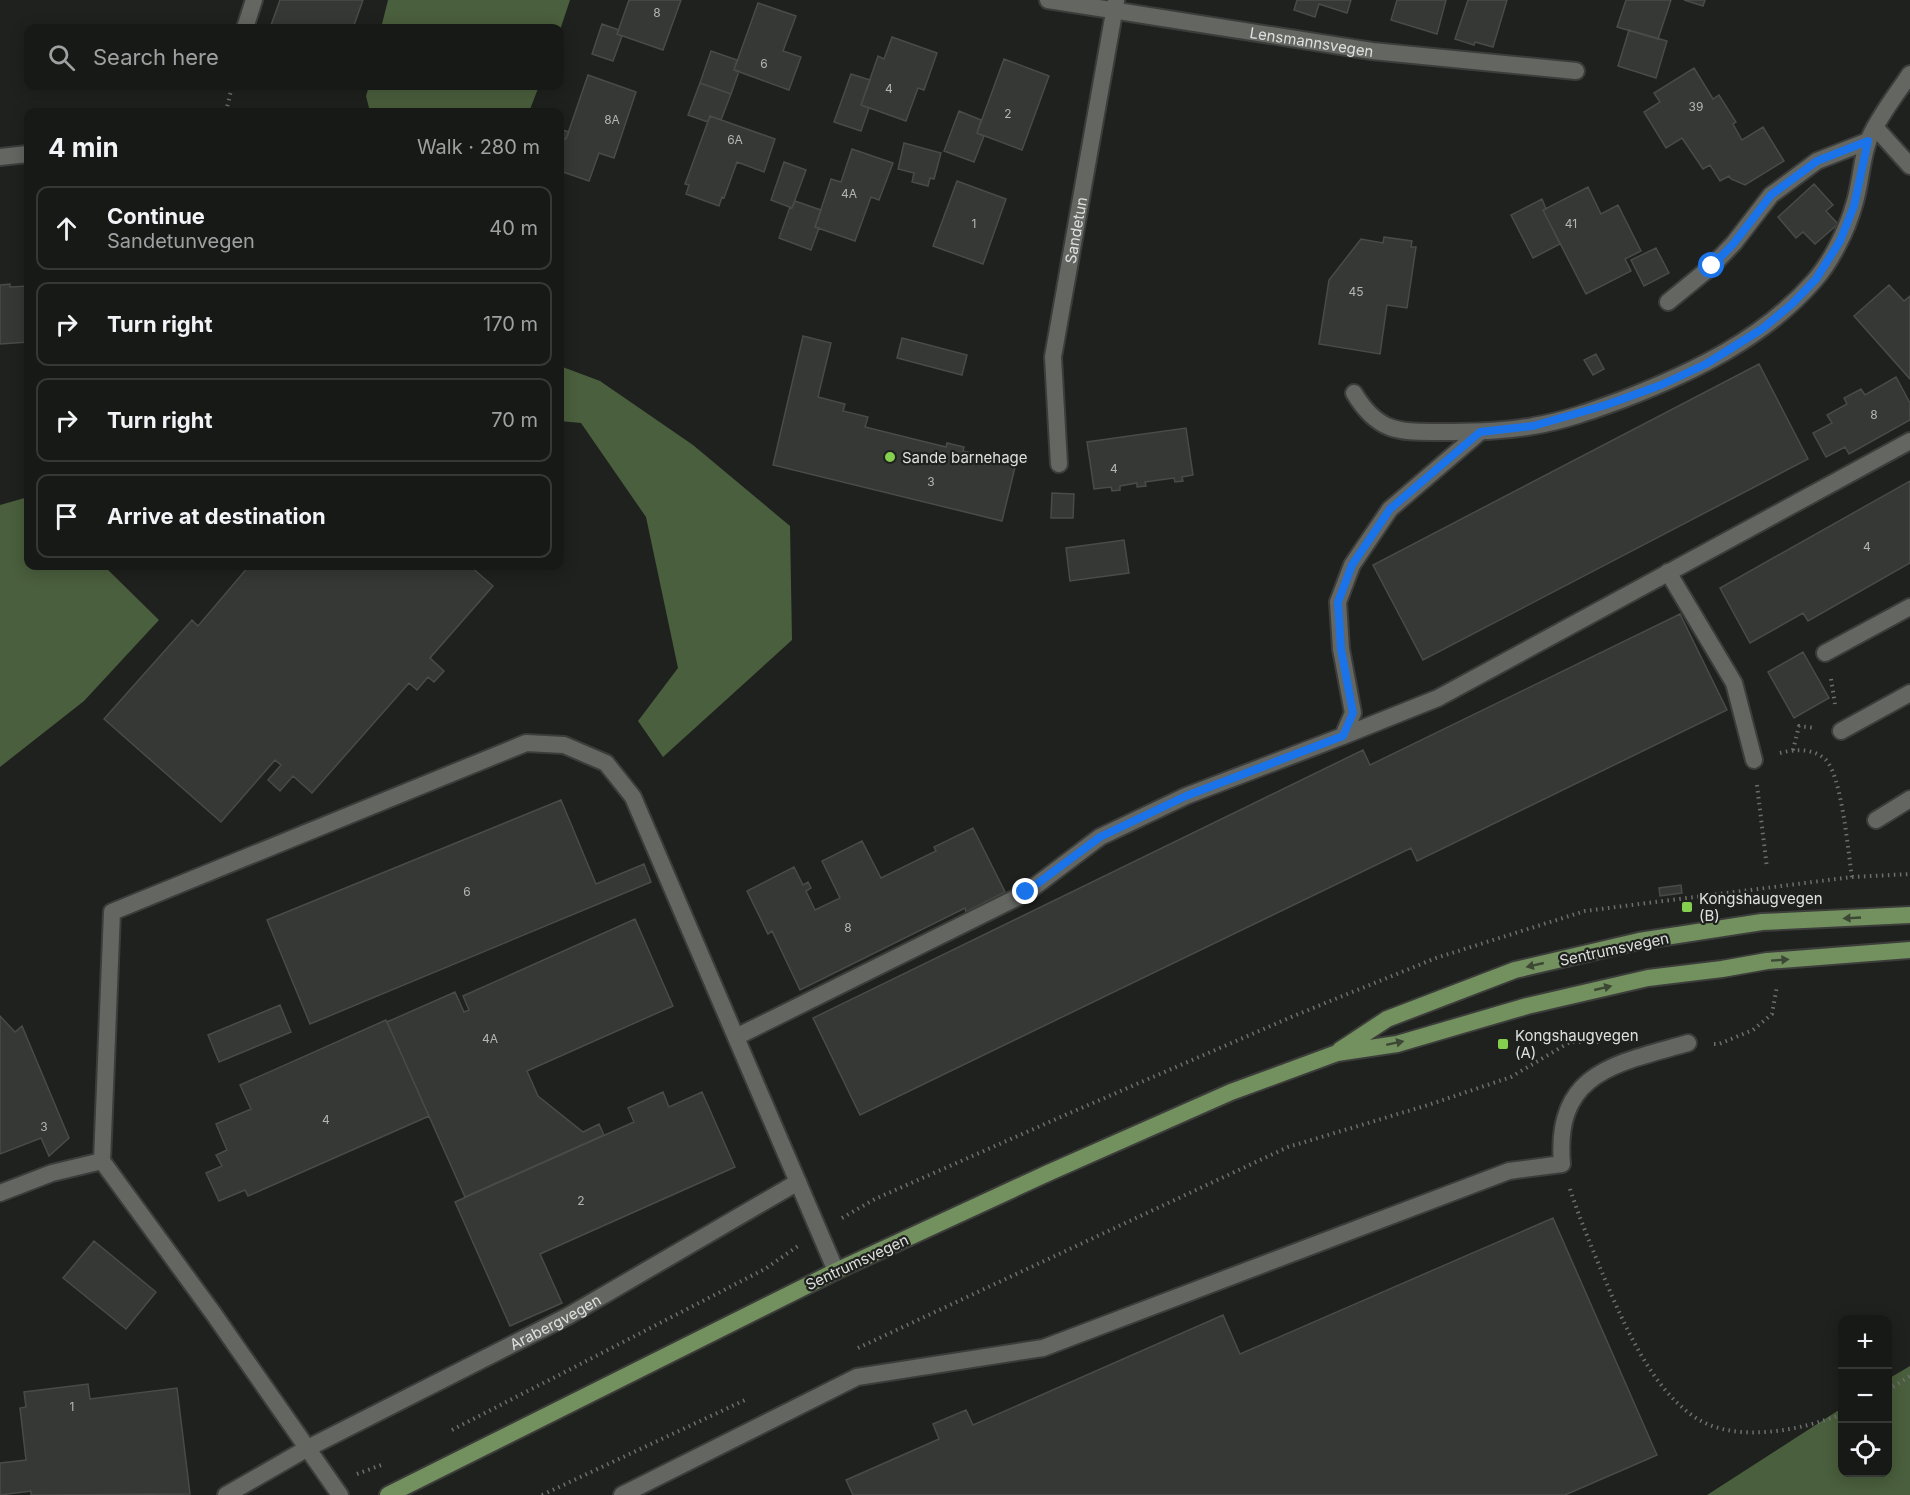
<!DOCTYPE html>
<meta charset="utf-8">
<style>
:root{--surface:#171916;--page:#242623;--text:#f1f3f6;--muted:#9ea0a1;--line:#363835}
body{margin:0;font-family:Inter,sans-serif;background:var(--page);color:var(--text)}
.controls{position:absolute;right:18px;bottom:18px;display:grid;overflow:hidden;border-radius:12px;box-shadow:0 3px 15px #0003}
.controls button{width:54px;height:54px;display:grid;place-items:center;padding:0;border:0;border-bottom:2px solid var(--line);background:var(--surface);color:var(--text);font:30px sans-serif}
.stop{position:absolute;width:18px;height:18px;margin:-14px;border:4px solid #1a73e8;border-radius:50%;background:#fff}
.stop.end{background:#1a73e8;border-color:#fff;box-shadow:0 2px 6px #0008}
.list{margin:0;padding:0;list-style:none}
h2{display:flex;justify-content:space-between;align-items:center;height:78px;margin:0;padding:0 24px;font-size:26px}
h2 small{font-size:20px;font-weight:400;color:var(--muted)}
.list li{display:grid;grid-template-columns:39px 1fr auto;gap:18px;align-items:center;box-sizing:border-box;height:84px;margin:0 12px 12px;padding:0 12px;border:2px solid var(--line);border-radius:12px}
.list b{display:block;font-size:22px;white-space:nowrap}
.list p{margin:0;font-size:20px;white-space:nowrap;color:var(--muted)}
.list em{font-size:20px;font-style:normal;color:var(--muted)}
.icon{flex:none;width:33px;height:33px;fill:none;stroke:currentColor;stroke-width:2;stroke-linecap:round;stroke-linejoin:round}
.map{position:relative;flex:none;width:1910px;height:1495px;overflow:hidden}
.search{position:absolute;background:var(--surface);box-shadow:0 3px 15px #0003;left:24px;top:24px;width:540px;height:66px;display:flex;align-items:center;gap:15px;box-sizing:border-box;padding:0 21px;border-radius:12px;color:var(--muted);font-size:22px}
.panel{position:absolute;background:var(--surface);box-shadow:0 3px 15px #0003;left:24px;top:108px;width:540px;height:462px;border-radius:12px}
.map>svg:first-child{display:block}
.forest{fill:#4a5f3d}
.building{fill:#363835;stroke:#494b48;stroke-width:1.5}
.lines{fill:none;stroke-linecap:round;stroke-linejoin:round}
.service-casing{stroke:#3c3d3b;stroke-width:20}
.minor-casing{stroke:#3c3d3b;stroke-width:20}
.primary-casing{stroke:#3c3d3b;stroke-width:20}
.path{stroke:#6d6f6c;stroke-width:4;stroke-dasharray:1.5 4.5;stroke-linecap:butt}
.service{stroke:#646662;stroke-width:16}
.minor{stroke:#646662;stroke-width:16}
.primary{stroke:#72915e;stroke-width:16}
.oneway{fill:#3c4834}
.route{stroke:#1a73e8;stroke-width:8}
.poi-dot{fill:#84d04e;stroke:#1f211e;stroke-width:2}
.labels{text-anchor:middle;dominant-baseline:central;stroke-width:4.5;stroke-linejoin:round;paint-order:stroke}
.number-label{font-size:12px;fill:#b4b6b4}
.street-label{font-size:15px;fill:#dee0de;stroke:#1f211e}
.poi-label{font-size:15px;fill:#dee0de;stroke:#1f211e;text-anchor:start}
</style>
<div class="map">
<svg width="1910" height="1495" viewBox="0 0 1910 1495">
<rect width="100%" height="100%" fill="#1f211e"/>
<path class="forest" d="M388,0h182l-10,30 -179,-2z
M369,86h170l-10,26h-159l-4,-16z
M560,366l40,15 93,64 97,81 2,114 -129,117 -25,-36 40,-53 -32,-151 -65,-94 -21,-2z
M28,497v69h76l55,54 -75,81 -84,66v-262z
M1910,1366v129h-203l135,-87v64h46v-93z"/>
<path class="building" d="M280,0h83l-10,28h-83z
M629,0h52l-18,50 -46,-16z
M1297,0h54l-4,13 -28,-9 -4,13 -21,-7z
M1397,0h49l-9,34 -46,-14z
M1468,0h39l-14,47 -18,-5 -1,3 -19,-6z
M1626,0h45l-13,39 -41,-12z
M1684,0h21l-2,6z
M758,3l38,13 -13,35 18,6 -12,33 -55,-20z
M602,24l17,6 -2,4 5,2 -9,25 -21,-7z
M1629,30l38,11 -11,37 -38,-12z
M892,37l45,16 -13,37 -6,-2 -12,33 -45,-16 17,-49 6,3z
M711,51l26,9 -3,10 5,1 -8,23 -31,-11z
M1004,59l45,17 -27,74 -45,-17z
M1694,68l19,31 6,-4 17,27 -3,2 9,16 21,-13 21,34 -39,24 -14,-6 -2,-3 -9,5 -10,-16 -7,4 -21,-31 -16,10 -22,-36 16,-10 -6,-9z
M851,74l19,6 -9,25 8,3 -8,23 -27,-9z
M588,75l48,17 -22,66 -15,-5 -10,28 -29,-10v-23l3,-10 3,1z
M700,83l31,11 -10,26 -11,-4 -2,6 -20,-7z
M959,111l22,9 -4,13 7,3 -10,26 -30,-11z
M710,116l65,23 -11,33 -27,-10 -13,36 -2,-1 -3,9 -33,-12 3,-9 -4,-1z
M560,129l9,3 -3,7 -3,-1 -3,10z
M904,143l37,10 -7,26 -4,-1 -2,8 -16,-4 2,-9 -16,-4z
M852,149l41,14 -14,37 -8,-3 -16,44 -40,-14 16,-48 10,3z
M784,162l22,8 -14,38 -21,-8z
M957,181l49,18 -23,65 -50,-18z
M1814,184l19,21 -7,6 12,13 -23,20 -12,-12 -7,6 -18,-21z
M1588,187l13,27 17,-9 23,46 -16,8 6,12 -45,23 -43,-84z
M1542,199l4,10 -3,1 17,34 -27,14 -22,-43z
M795,201l26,9 -6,17 4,1 -8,22 -32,-12 11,-31 2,1z
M1384,237l28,4 -1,6h5l-9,61 -20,-3 -7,49 -61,-10 10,-64 32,-41 22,4z
M1656,248l13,25 -25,13 -13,-26z
M10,284v3l18,-1v56l-28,2v-59z
M1889,285l15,16 6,-5v83l-56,-63z
M803,336l28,7 -13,54 27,7 -2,7 25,6 -3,10 81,20 1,-4 17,4 -1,4 53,12 -14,58 -229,-56z
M902,338l65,17 -5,20 -65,-17z
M1596,354l8,15 -11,6 -9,-15z
M1759,364l49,95 -385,201 -50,-95z
M1896,377l14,26v17l-61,34 -4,-7 -19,10 -13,-24 19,-10 -5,-8 20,-11 -3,-6 17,-9 4,6z
M1186,428l7,47 -11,2 1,4 -8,1 -1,-4 -29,4 1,4 -9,1v-4l-17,3v4l-8,1 -1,-4 -17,2 -7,-47z
M1910,481v82l-102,58 -5,-8 -53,30 -30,-55z
M1052,493l22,1 -1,24h-22z
M1124,540l5,33 -59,8 -4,-33z
M249,566h221l23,20 -63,72 14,13 -10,11 -6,-5 -11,13 -8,-7 -97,110 -19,-17 -13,15 -12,-11 13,-15 -6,-5 -54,62 -117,-103 88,-99 6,6z
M1680,614l47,96 -310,151 -6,-13 -551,267 -47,-97 550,-268 7,15z
M1803,652l26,46 -35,20 -26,-46z
M561,800l35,84 48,-20 7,18 -341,142 -43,-104z
M973,828l32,64 -39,20 -1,-4 -165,82 -28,-59 -4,3 -21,-43 47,-24 9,18 5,-3 3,6 -5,3 9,19 25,-12 -18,-37 40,-20 19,37 55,-27 -2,-4z
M1681,885l1,8 -22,3 -1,-8z
M635,919l38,87 -146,65 11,25 45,36 16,-8 5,11 -139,62 -78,-175 68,-30 9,20 5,-2 -6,-14z
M280,1005l11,27 -72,30 -11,-27z
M0,1016l15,16 7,-6 47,112 -20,18 -8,-18 -41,16z
M386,1020l43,96 -181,80 -3,-6 -26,11 -13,-28 16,-7 -6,-11 11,-5 -11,-26 35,-15 -11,-24z
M663,1092l6,15 33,-15 33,75 -195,87 22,49 -52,23 -55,-124 179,-80 -6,-14z
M1553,1218l104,237 -92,40h-712l-7,-15 93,-41 -6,-15 33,-14 7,15 250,-110 17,39z
M94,1241l62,51 -30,37 -63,-51z
M88,1384l2,15 87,-11 13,106 -159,1v-4l-31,4v-32l26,-3 -6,-52 6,-1 -2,-15z"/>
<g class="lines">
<g class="service-casing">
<g id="service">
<path d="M245,28l9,-28"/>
<path d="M1875,127l35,39"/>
<path d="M1668,302l44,-36 22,-23 37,-48 46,-34 51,-20"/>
<path d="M1354,393c27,45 51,38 98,39 27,0 54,-1 81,-6 31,-5 61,-16 91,-27 70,-27 140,-61 190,-118 17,-19 33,-51 40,-76 7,-21 7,-46 15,-66 10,-23 27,-44 41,-65"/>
<path d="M1668,572l66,111 20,77"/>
<path d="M1825,653l85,-46"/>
<path d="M1841,731l69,-38"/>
<path d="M1343,736l95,-38 472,-257"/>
<path d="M1876,820l34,-21"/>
<path d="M736,1037l290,-144 74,-56 86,-41 157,-60 10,-23 -12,-64 -3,-47 14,-37 38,-56 90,-77"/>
<path d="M102,1161l10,-249 414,-169 38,2 42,18 27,34 203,474"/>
<path d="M102,1161l111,152 127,182"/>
<path d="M0,1193l52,-20 50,-12"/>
<path id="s1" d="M226,1495l80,-46 262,-133 230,-134"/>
<path d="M622,1495l235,-118 186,-29 466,-177 53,-7c-8,-92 53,-100 126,-121"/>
</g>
</g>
<g class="minor-casing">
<g id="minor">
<path id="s2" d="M1048,0l324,51 204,20"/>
<path d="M0,157l28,-3"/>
<path id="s3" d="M1059,464l-6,-107 63,-356"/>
</g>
</g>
<g class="primary-casing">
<path id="primary" d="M1340,1050l47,-31 128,-49 124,-29 123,-19 148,-7
M388,1495l448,-224 212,-98 183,-81 106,-39 60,-9 130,-38 121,-28 74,-9 45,-8 143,-11"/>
</g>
<path class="path" d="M226,112l6,-26
M1831,679l4,25
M1793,750l6,-24 16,2
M1780,753c15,-4 32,-5 45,6 17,16 23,93 27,118
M1757,785l10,83
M1714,1044h5l34,-14 19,-16 5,-28
M1570,1189c9,28 20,54 31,81 21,50 49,118 95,148 40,26 106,12 146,-4
M842,1218l33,-19 188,-83 233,-101 140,-57 149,-47 267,-34 58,-3
M858,1348l430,-201 140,-42 83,-28 59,-35h31
M1888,1390l22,-14
M452,1430l313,-161 33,-23
M357,1474l27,-10
M542,1495l203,-95"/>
<use href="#service" class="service"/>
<use href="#minor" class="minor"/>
<use href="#primary" class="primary"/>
</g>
<defs><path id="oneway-solid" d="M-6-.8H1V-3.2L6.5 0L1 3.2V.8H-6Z" transform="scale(1.5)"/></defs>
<g class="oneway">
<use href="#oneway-solid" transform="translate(1852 918) rotate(177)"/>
<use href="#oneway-solid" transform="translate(1780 960) rotate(-4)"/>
<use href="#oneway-solid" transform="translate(1535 965) rotate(167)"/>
<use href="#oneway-solid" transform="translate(1603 988) rotate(-13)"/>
<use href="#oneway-solid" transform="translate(1395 1043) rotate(-12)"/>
</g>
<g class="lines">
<path class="route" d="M1026,892l74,-55 86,-41 157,-60 10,-23 -12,-64 -3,-47 14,-37 38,-56 90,-77 53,-6 73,-21 55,-20 45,-21 56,-35 30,-25 24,-25 24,-38 14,-35 14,-65 -51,20 -46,34 -37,48 -22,23"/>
</g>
<g class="poi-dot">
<circle cx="890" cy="457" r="6"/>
<rect x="1681" y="901" width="12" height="12" rx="3"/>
<rect x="1497" y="1038" width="12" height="12" rx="3"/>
</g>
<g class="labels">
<g class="number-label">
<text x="657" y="12">8</text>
<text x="764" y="63">6</text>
<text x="889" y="88">4</text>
<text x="1696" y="106">39</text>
<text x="1008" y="113">2</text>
<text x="612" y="119">8A</text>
<text x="735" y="139">6A</text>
<text x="849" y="193">4A</text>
<text x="974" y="223">1</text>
<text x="1571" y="223">41</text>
<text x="1356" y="291">45</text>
<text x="1874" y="414">8</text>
<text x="1114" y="468">4</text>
<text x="931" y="481">3</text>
<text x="1867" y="546">4</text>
<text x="467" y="891">6</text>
<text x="848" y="927">8</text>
<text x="490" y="1038">4A</text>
<text x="326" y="1119">4</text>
<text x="44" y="1126">3</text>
<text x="581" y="1200">2</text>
<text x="72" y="1406">1</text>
</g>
<g class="street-label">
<text stroke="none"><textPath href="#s2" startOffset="267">Lensmannsvegen</textPath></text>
<text stroke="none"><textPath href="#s3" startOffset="236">Sandetun</textPath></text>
<text transform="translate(1614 949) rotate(-12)">Sentrumsvegen</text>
<text transform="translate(857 1262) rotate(-25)">Sentrumsvegen</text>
<text stroke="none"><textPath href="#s1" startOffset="372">Arabergvegen</textPath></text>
</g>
<g class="poi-label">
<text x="902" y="457">Sande barnehage</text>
<text x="1699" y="898">Kongshaugvegen<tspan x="1699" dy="17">(B)</tspan></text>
<text x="1515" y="1035">Kongshaugvegen<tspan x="1515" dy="17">(A)</tspan></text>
</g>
</g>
</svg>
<div class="controls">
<button>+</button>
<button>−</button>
<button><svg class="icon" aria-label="locate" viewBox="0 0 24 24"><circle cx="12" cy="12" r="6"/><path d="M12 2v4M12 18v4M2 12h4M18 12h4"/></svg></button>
</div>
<div class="stop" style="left:1712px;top:266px"></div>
<div class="stop end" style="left:1026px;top:892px"></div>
<div class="search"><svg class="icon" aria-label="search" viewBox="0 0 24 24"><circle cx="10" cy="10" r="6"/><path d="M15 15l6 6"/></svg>Search here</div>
<section class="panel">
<h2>4 min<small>Walk · 280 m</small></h2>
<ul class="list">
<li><svg class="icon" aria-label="ahead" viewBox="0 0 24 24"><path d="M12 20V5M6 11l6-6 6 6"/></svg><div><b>Continue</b><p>Sandetunvegen</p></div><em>40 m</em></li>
<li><svg class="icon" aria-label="right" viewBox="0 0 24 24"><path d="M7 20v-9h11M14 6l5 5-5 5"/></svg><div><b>Turn right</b></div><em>170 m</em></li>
<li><svg class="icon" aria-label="right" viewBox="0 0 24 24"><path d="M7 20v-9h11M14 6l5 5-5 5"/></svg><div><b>Turn right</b></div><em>70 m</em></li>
<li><svg class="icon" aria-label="arrive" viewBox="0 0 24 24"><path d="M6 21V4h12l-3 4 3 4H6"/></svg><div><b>Arrive at destination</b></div></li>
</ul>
</section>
</div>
